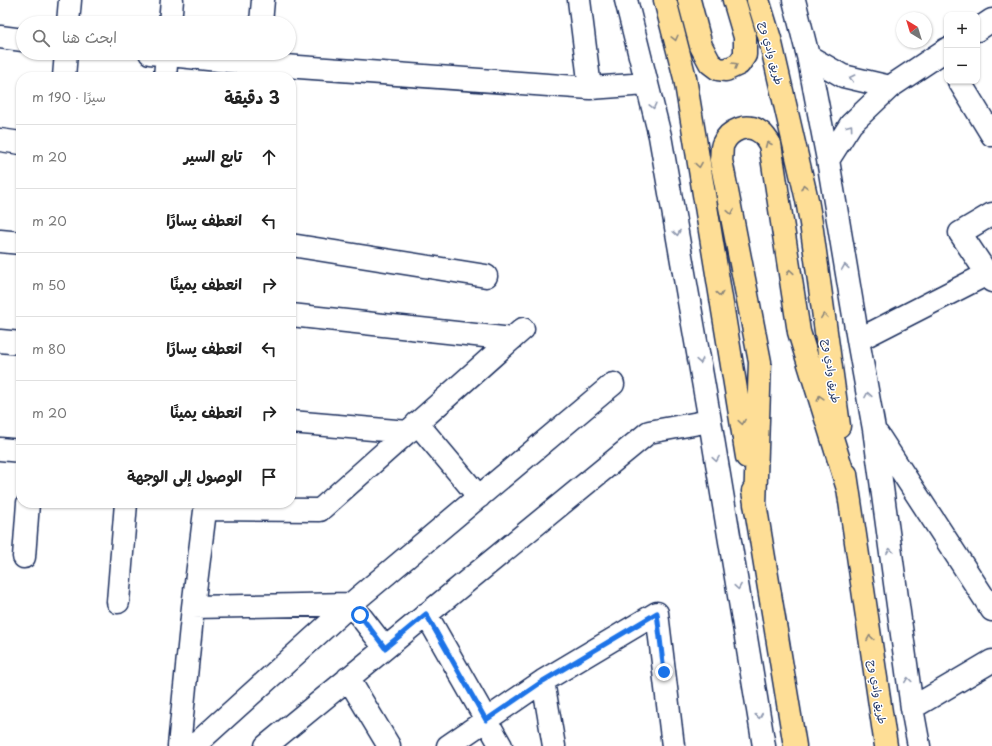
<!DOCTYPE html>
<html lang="ar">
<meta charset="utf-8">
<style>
:root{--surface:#fff;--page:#f6f6f6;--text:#222;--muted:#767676;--line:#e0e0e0}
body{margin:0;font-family:"Playpen Sans","Playpen Sans Arabic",sans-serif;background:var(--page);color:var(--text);direction:rtl}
.controls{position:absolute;right:12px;top:12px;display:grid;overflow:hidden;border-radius:8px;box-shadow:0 1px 3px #0004}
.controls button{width:36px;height:36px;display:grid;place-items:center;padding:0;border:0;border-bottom:1px solid var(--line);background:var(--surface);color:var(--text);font:20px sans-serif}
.compass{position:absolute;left:896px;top:12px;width:36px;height:36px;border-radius:50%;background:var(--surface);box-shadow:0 1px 3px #0004;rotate:322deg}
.stop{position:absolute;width:12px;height:12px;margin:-9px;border:3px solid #1a73e8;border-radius:50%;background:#fff}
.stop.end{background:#1a73e8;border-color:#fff;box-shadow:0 1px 4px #0008}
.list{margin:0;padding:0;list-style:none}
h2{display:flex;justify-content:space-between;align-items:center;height:52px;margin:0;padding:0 16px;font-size:17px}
h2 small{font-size:13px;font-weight:400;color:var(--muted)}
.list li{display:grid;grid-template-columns:26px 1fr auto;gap:12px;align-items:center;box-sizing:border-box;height:64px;padding:0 16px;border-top:1px solid var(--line)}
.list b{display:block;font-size:15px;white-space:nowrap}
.list em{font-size:13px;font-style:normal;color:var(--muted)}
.icon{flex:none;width:22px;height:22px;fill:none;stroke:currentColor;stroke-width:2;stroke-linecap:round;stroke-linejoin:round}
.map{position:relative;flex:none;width:992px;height:746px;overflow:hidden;direction:ltr}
.search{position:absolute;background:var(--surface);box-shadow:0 1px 3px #0004;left:16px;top:16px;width:280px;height:44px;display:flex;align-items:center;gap:10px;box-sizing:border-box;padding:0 14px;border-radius:22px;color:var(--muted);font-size:15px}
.panel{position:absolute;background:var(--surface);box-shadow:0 1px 3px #0004;left:16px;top:72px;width:280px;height:436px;border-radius:16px;direction:rtl}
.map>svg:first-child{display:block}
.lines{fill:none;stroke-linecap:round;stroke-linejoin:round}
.minor-casing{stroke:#1b2f5e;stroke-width:25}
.major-casing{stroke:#1b2f5e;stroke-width:25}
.minor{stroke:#fff;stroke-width:22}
.major{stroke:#fede96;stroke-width:22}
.oneway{stroke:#8c867a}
.oneway2{stroke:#8d97ae}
.route{stroke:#1a73e8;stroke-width:5}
.labels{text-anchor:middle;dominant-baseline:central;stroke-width:3;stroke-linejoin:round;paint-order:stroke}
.street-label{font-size:11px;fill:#1b2f5e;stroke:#fff}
</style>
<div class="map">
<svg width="992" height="746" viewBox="0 0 992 746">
<rect width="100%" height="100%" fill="#fff"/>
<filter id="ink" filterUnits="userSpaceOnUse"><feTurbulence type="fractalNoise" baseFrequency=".025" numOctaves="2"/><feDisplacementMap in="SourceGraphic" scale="8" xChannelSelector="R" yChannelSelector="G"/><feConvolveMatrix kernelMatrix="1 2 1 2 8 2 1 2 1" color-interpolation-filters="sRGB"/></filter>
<g filter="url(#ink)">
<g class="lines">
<g class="minor-casing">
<path id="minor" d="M579,0l11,88
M626,0l34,136 50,285 54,325
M794,0l14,56 20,104 30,180 16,89 38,279 7,38
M68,23l2,-23
M170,23l2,-23
M261,23l2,-23
M977,30l15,-10
M0,37l23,3
M150,53l107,11 333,24 57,-4
M808,56l35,20 47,11
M64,77l2,-24
M165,77l2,-24
M959,81l33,54
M0,140l21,3
M828,160l23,-36 39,-37 57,-38
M992,214l-32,19 32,48
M0,241l21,2
M291,245l195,31
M291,315l221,24
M858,340l129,-66
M0,341l21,2
M291,422l117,10
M417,423l62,74
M878,435l114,175
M0,449l21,2
M206,509l114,1 203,-181
M24,557l4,-54
M118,602l8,-99
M193,607l158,-3 34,44
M426,614l75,132
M348,678l41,68
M543,681l11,65
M912,708l80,-47
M179,746l14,-139 13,-104
M194,746l157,-142 262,-220
M266,746l383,-314 61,-11
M448,746l95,-65 114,-68 16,133"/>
</g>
<g class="major-casing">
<path id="major" d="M665,0l20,78 62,379
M689,0l12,46 9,17 8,6 8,1 13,-6 6,-9v-18l-11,-37
M758,0l12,39 37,161 4,23 28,203
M846,474l40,272
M753,491l42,255
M755,505l5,-143 -39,-202c1,-5 0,-12 2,-16 6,-14 25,-22 37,-12 4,2 7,8 10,12l29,188 49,157"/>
</g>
<use href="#minor" class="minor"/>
<use href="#major" class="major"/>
</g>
<defs><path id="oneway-chevron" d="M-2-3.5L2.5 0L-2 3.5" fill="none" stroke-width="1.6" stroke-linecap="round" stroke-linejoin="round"/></defs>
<g class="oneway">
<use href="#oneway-chevron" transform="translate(675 38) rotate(76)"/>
<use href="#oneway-chevron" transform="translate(735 65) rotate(-31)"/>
<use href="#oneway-chevron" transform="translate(768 144) rotate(-113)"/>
<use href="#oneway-chevron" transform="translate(699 165) rotate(81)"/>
<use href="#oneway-chevron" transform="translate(804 187) rotate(-103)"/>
<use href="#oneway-chevron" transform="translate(731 212) rotate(79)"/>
<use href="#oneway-chevron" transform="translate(790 272) rotate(-99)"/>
<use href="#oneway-chevron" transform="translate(720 294) rotate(81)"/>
<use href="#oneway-chevron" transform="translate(824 316) rotate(-98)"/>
<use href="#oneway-chevron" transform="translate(820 398) rotate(-107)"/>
<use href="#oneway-chevron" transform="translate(742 422) rotate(81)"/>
<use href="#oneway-chevron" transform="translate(870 638) rotate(-99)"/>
</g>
<g class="oneway2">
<use href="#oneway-chevron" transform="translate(852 78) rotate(-167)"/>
<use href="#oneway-chevron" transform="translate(653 106) rotate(76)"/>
<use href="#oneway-chevron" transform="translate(850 127) rotate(-54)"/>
<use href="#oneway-chevron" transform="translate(677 233) rotate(80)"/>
<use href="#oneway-chevron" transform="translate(845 267) rotate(-99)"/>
<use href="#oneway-chevron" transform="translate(700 361) rotate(80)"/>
<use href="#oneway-chevron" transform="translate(868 395) rotate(-100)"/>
<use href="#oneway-chevron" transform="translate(716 459) rotate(81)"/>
<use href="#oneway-chevron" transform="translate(890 551) rotate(-98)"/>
<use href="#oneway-chevron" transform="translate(738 587) rotate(81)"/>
<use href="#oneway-chevron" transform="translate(908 680) rotate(-98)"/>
<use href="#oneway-chevron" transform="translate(759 716) rotate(81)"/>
</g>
</g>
<g class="lines" filter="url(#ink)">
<path class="route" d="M360,615l25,33 41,-34 60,106 57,-39 114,-68 7,59"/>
</g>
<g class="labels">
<g class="street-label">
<text transform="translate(772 53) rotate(76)">طريق وادي وج</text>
<text transform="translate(832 371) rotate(82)">طريق وادي وج</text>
<text transform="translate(878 692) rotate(81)">طريق وادي وج</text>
</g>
</g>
</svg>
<div class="controls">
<button>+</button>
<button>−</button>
</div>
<svg class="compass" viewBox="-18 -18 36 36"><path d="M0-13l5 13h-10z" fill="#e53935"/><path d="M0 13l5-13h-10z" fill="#767676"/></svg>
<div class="stop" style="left:360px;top:615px"></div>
<div class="stop end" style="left:664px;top:672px"></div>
<div class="search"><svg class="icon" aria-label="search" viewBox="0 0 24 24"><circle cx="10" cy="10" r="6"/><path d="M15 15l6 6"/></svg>ابحث هنا</div>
<section class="panel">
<h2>3 دقيقة<small>سيرًا · 190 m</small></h2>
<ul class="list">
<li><svg class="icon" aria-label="ahead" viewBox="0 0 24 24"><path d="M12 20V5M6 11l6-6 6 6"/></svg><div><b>تابع السير</b></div><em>20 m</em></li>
<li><svg class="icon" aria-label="left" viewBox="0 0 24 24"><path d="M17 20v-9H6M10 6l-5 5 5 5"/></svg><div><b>انعطف يسارًا</b></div><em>20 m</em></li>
<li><svg class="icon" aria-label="right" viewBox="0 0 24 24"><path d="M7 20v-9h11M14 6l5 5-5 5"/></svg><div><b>انعطف يمينًا</b></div><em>50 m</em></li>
<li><svg class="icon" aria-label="left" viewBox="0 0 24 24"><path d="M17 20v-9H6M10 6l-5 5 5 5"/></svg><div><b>انعطف يسارًا</b></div><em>80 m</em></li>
<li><svg class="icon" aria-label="right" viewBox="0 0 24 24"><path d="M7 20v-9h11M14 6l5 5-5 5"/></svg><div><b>انعطف يمينًا</b></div><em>20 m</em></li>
<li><svg class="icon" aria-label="arrive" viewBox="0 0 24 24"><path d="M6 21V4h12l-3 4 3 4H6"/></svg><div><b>الوصول إلى الوجهة</b></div></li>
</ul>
</section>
</div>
